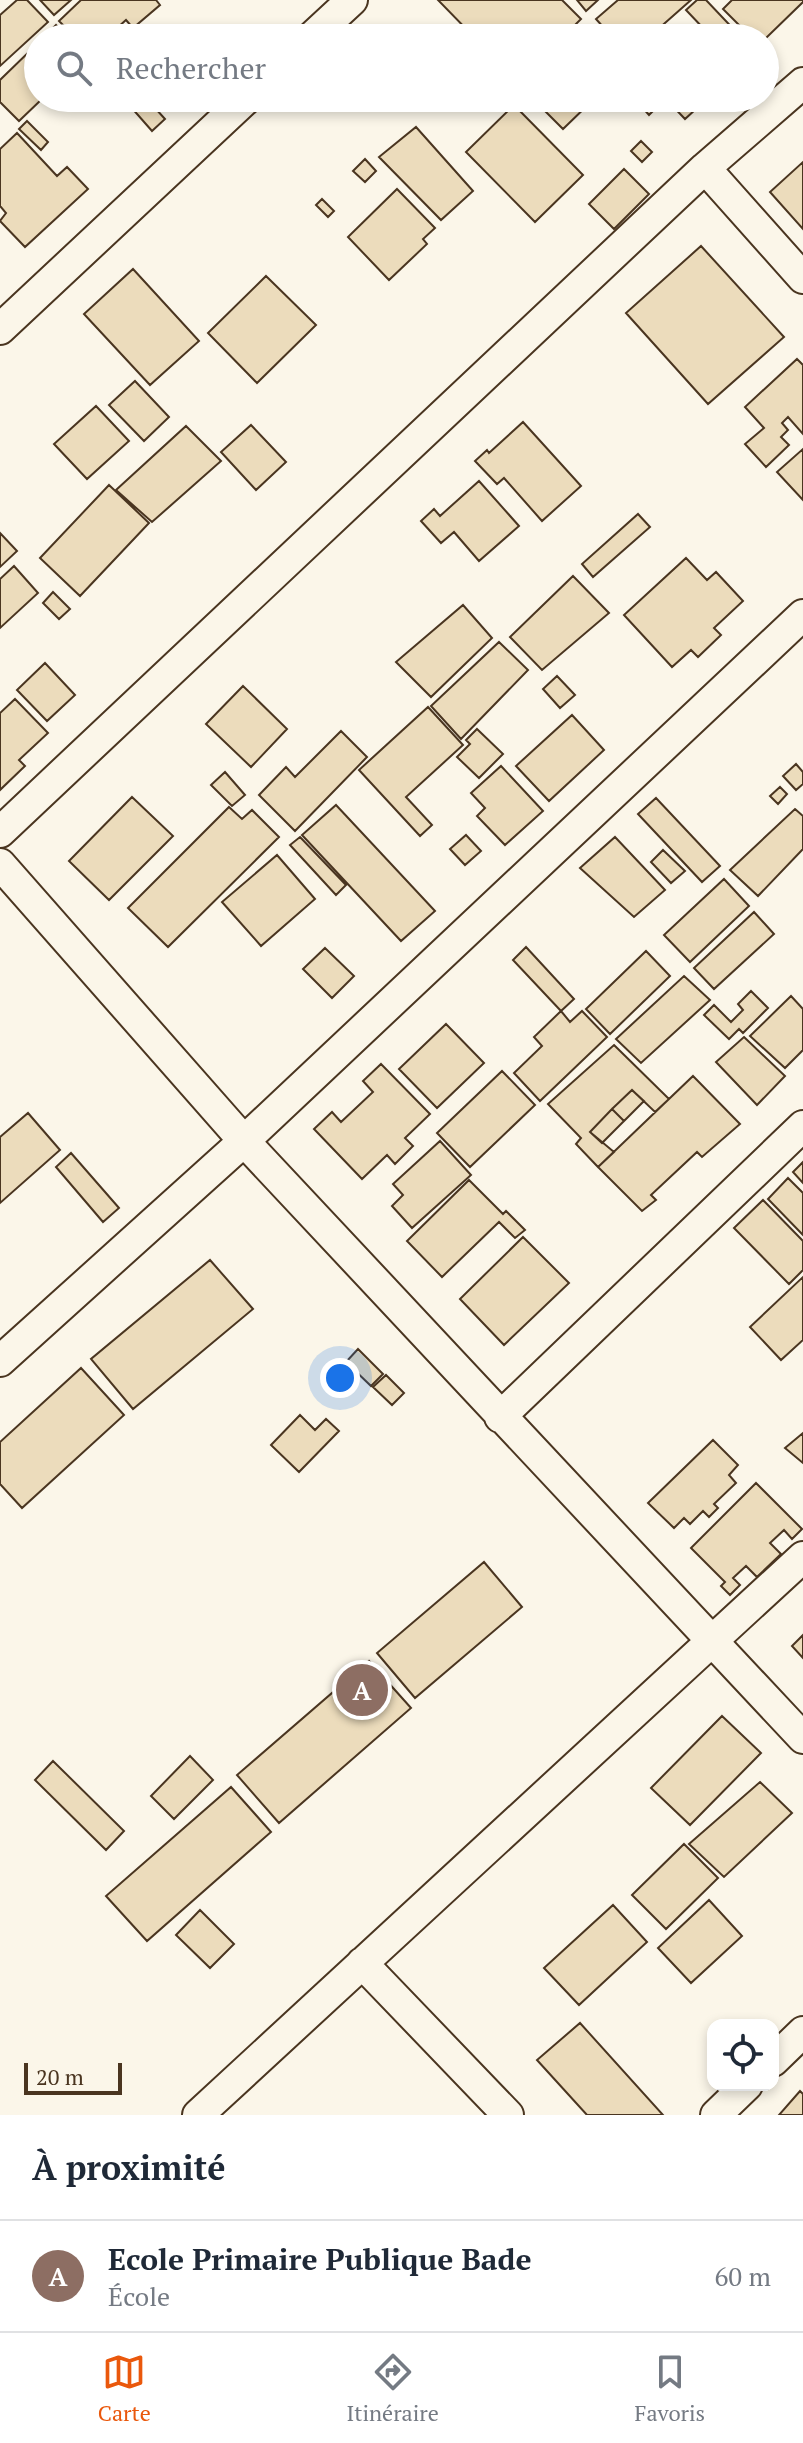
<!DOCTYPE html>
<html lang="fr">
<meta charset="utf-8">
<style>
:root{--surface:#fff;--page:#f2f2f3;--text:#1f2937;--muted:#747a83;--line:#e0e1e3;--accent:#ea580c}
body{margin:0;font-family:"PT Serif",serif;background:var(--page);color:var(--text)}
.controls{position:absolute;right:24px;bottom:24px;display:grid;overflow:hidden;border-radius:16px;box-shadow:0 4px 12px #0003}
.controls button{width:72px;height:72px;display:grid;place-items:center;padding:0;border:0;border-bottom:2px solid var(--line);background:var(--surface);color:var(--text);font:40px sans-serif}
.scale{position:absolute;left:24px;bottom:20px;width:98px;box-sizing:border-box;padding-left:8px;border:4px solid #4a3520;border-top:0;font-size:22px;line-height:28px;white-space:nowrap;color:#4a3520;-webkit-text-stroke:6px #fbf6e9;paint-order:stroke}
.you{position:absolute;left:340px;top:1378px;width:28px;height:28px;margin:-20px;border:6px solid #fff;border-radius:50%;background:#1a73e8;box-shadow:0 0 0 12px #1a73e833}
.badge{display:grid;place-items:center;width:52px;height:52px;border-radius:50%;background:var(--accent);color:#fff;font-size:26px;font-weight:700}
.pin{position:absolute;translate:-50% -50%;border:4px solid #fff;box-shadow:0 2px 8px #0006}
.list{margin:0;padding:0;list-style:none}
h2{display:flex;justify-content:space-between;align-items:center;height:104px;margin:0;padding:0 32px;font-size:34px}
h2 small{font-size:26px;font-weight:400;color:var(--muted)}
.list li{display:grid;grid-template-columns:52px 1fr auto;gap:24px;align-items:center;box-sizing:border-box;height:112px;padding:0 32px;border-top:2px solid var(--line)}
.list b{display:block;font-size:30px;white-space:nowrap}
.list p{margin:0;font-size:26px;white-space:nowrap;color:var(--muted)}
.list em{font-size:26px;font-style:normal;color:var(--muted)}
.icon{flex:none;width:44px;height:44px;fill:none;stroke:currentColor;stroke-width:2;stroke-linecap:round;stroke-linejoin:round}
.map{position:relative;flex:none;width:803px;height:2115px;overflow:hidden}
.search{position:absolute;background:var(--surface);box-shadow:0 4px 12px #0003;left:24px;right:24px;top:24px;height:88px;display:flex;align-items:center;gap:20px;box-sizing:border-box;padding:0 28px;border-radius:44px;color:var(--muted);font-size:30px}
.sheet{height:216px;background:var(--surface)}
nav{display:flex;justify-content:space-around;align-items:center;box-sizing:border-box;height:112px;border-top:2px solid var(--line);background:var(--surface);font-size:22px;color:var(--muted)}
nav a{display:grid;justify-items:center;gap:4px}
nav .on{color:var(--accent)}
.map>svg:first-child{display:block}
.building{fill:#ecdcbc;stroke:#4a3520;stroke-width:2}
.lines{fill:none;stroke-linecap:round;stroke-linejoin:round}
.street-casing{stroke:#4a3520;stroke-width:34}
.street{stroke:#fbf6e9;stroke-width:30}
</style>
<div class="map">
<svg width="803" height="2115" viewBox="0 0 803 2115">
<rect width="100%" height="100%" fill="#fbf6e9"/>
<path class="building" d="M17,0h10l21,22 -48,44v-51z
M40,0h31l-17,15z
M81,0h75l4,5 -27,23 -7,-8 -20,18h-30l-17,-17z
M438,0h124l19,19 -19,19h-87z
M577,0h21l-12,11z
M618,0h73l-43,38h-35l-17,-19z
M697,0h9l36,38h-46l9,-8 -19,-20z
M732,0h71v2l-38,37 -13,-1 -29,-29z
M56,25l12,13h-25z
M38,43v55h5l-24,23 -19,-19v-22z
M123,98h23l19,21 -13,12z
M532,98h63l-32,31z
M649,98h5l6,6 -11,11 -9,-10z
M665,98h43l-23,21z
M514,105l69,70 -48,47 -69,-70z
M27,121l21,21 -7,8 -22,-21z
M416,127l57,64 -32,29 -62,-63z
M17,133l40,43 10,-9 21,22 -63,58 -25,-26 6,-8 -6,-7v-57z
M641,141l11,11 -10,10 -11,-11z
M365,159l11,12 -11,11 -12,-11z
M803,162v67l-33,-37z
M624,169l25,25 -35,35 -25,-25z
M397,189l38,39 -12,11 4,5 -38,36 -41,-43z
M322,199l12,12 -6,6 -12,-12z
M701,246l83,91 -76,67 -82,-91z
M133,269l66,72 -49,44 -66,-71z
M266,276l50,49 -59,58 -49,-50z
M797,359l6,6v69l-15,-17 -6,6 6,7 -7,7 8,8 -23,22 -21,-23 19,-16 -19,-21z
M135,381l34,36 -25,24 -35,-36z
M96,406l33,35 -42,38 -33,-35z
M523,422l58,64 -39,35 -38,-43 -7,6 -22,-23 12,-11 2,3z
M251,425l35,37 -30,28 -35,-38z
M186,426l35,35 -69,61 -36,-32z
M803,449v51l-26,-28z
M479,481l40,45 -40,35 -25,-29 -13,11 -20,-22 13,-12 6,7z
M109,485l40,38 -69,73 -40,-38z
M638,514l12,13 -57,50 -11,-13z
M0,533l17,18 -17,16z
M686,558l21,22 9,-8 27,29 -29,27 7,7 -23,22 -7,-7 -19,17 -48,-52z
M14,566l24,27 -38,35v-49z
M573,576l36,37 -67,57 -32,-33z
M53,592l17,17 -11,10 -16,-16z
M463,605l29,33 -61,59 -35,-35z
M499,642l29,28 -67,69 -30,-33z
M45,663l30,32 -28,26 -30,-31z
M557,676l18,19 -15,13 -17,-19z
M243,686l44,43 -36,38 -45,-43z
M15,699l33,34 -29,27 6,6 -25,24v-77z
M428,707l35,38 -57,52 26,28 -12,11 -61,-66z
M572,715l32,35 -55,51 -33,-35z
M477,729l26,25 -24,24 -22,-21 13,-13 -4,-4z
M341,731l26,26 -72,74 -36,-36 27,-28 9,10z
M796,764l7,8v12l-7,6 -13,-14z
M501,766l42,45 -38,34 -28,-29 8,-8 -14,-15z
M225,772l20,23 -13,11 -21,-21z
M780,787l7,7 -9,10 -8,-8z
M132,797l41,39 -64,64 -40,-39z
M656,798l64,68 -18,16 -64,-68z
M336,805l99,106 -34,30 -99,-106z
M229,807l13,12 10,-9 27,27 -111,110 -40,-39z
M795,809l8,7v33l-45,47 -28,-26z
M466,835l15,16 -16,14 -15,-16z
M300,837l46,48 -10,10 -46,-50z
M615,837l50,53 -31,27 -54,-49z
M663,850l22,21 -14,12 -20,-21z
M277,855l38,44 -54,47 -39,-44z
M724,879l25,27 -59,56 -26,-27z
M754,912l20,22 -60,55 -20,-21z
M526,947l48,52 -13,12 -48,-51z
M325,948l29,28 -22,22 -29,-29z
M646,951l24,25 -60,58 -24,-25z
M684,976l26,24 -69,63 -25,-24z
M751,991l17,17 -25,25 -4,-4 -10,10 -25,-24 10,-10 17,17 12,-12 -5,-6z
M791,996l12,13v41l-18,18 -35,-32z
M561,1011l9,11 12,-11 25,26 -67,64 -26,-28 28,-27 -8,-9z
M446,1024l38,39 -47,45 -38,-39z
M744,1037l41,39 -28,29 -41,-43z
M614,1045l55,54 -14,13 -23,-22 -20,19 -22,23 24,20 -16,15 -22,-23 5,-6 -33,-34z
M381,1064l49,50 -25,24 8,8 -18,18 -8,-9 -25,24 -48,-50 18,-17 9,10 32,-30 -10,-11z
M502,1071l33,34 -65,62 -33,-34z
M693,1076l47,48 -38,33 -5,-5 -46,43 5,5 -14,11 -44,-44z
M632,1090l12,11 -20,20 -12,-12z
M612,1109l12,12 -22,22 -12,-11z
M28,1113l32,37 -60,53v-66z
M440,1141l31,34 -59,53 -20,-22 11,-11 -10,-11z
M71,1153l48,55 -16,14 -47,-55z
M803,1162v21l-10,-11z
M788,1178l15,15v42l-35,-36z
M469,1180l34,34 3,-3 19,19 -10,8 -16,-16 -57,55 -35,-36z
M763,1200l40,41v29l-14,14 -55,-56z
M523,1237l46,46 -65,62 -44,-46z
M210,1260l43,49 -120,100 -42,-50z
M803,1277v63l-22,20 -31,-33z
M358,1349l25,25 -12,12 -25,-24z
M81,1368l43,47 -102,93 -22,-24v-42z
M386,1375l18,18 -12,12 -19,-18z
M300,1415l15,15 11,-11 13,12 -40,41 -28,-27z
M803,1433v30l-18,-15z
M713,1440l25,25 -9,10 7,8 -22,21 4,4 -9,9 -6,-6 -13,13 -6,-6 -10,10 -26,-25z
M756,1483l46,46 -10,10 -8,-9 -14,13 11,11 -24,23 -11,-11 -13,12 7,7 -10,10 -9,-9 4,-4 -34,-34z
M484,1562l38,45 -107,91 -38,-45z
M803,1635v23l-11,-12z
M369,1661l42,47 -132,115 -42,-48z
M722,1716l39,37 -71,72 -39,-37z
M190,1756l23,24 -39,39 -23,-23z
M53,1761l71,70 -18,19 -71,-70z
M760,1782l32,31 -68,64 -35,-33z
M231,1787l40,45 -124,109 -41,-45z
M684,1844l34,34 -52,51 -34,-34z
M709,1900l33,36 -51,47 -33,-35z
M613,1905l34,37 -68,63 -35,-37z
M200,1910l34,34 -24,24 -34,-33z
M580,2023l83,92h-76l-50,-55z
M800,2091l3,3v21h-24z"/>
<g class="lines">
<g class="street-casing">
<path id="street" d="M311,38l41,-38
M705,168l98,110
M0,329l247,-231
M0,832l705,-664 98,-85
M0,864l244,277 559,597
M0,1361l244,-220 559,-526
M500,1417l303,-291
M362,1963l146,152
M773,2061l30,-29
M198,2115l605,-558
M716,2115l31,-30"/>
</g>
<use href="#street" class="street"/>
</g>
</svg>
<div class="controls">
<button><svg class="icon" aria-label="locate" viewBox="0 0 24 24"><circle cx="12" cy="12" r="6"/><path d="M12 2v4M12 18v4M2 12h4M18 12h4"/></svg></button>
</div>
<div class="scale">20 m</div>
<div class="you"></div>
<div class="pin badge" style="left:362px;top:1690px;background:#8d6e63">A</div>
<div class="search"><svg class="icon" aria-label="search" viewBox="0 0 24 24"><circle cx="10" cy="10" r="6"/><path d="M15 15l6 6"/></svg>Rechercher</div>
</div>
<section class="sheet">
<h2>À proximité<small></small></h2>
<ul class="list">
<li><span class="badge" style="background:#8d6e63">A</span><div><b>Ecole Primaire Publique Bade</b><p>École</p></div><em>60 m</em></li>
</ul>
</section>
<nav>
<a class="on"><svg class="icon" aria-label="map" viewBox="0 0 24 24"><path d="M3 6l6-2 6 2 6-2v14l-6 2-6-2-6 2zM9 4v14M15 6v14"/></svg>Carte</a>
<a><svg class="icon" aria-label="directions" viewBox="0 0 24 24"><path d="M12 3l9 9-9 9-9-9zM9 14v-3h6M13 9l2 2-2 2"/></svg>Itinéraire</a>
<a><svg class="icon" aria-label="saved" viewBox="0 0 24 24"><path d="M7 4h10v16l-5-4-5 4z"/></svg>Favoris</a>
</nav>
